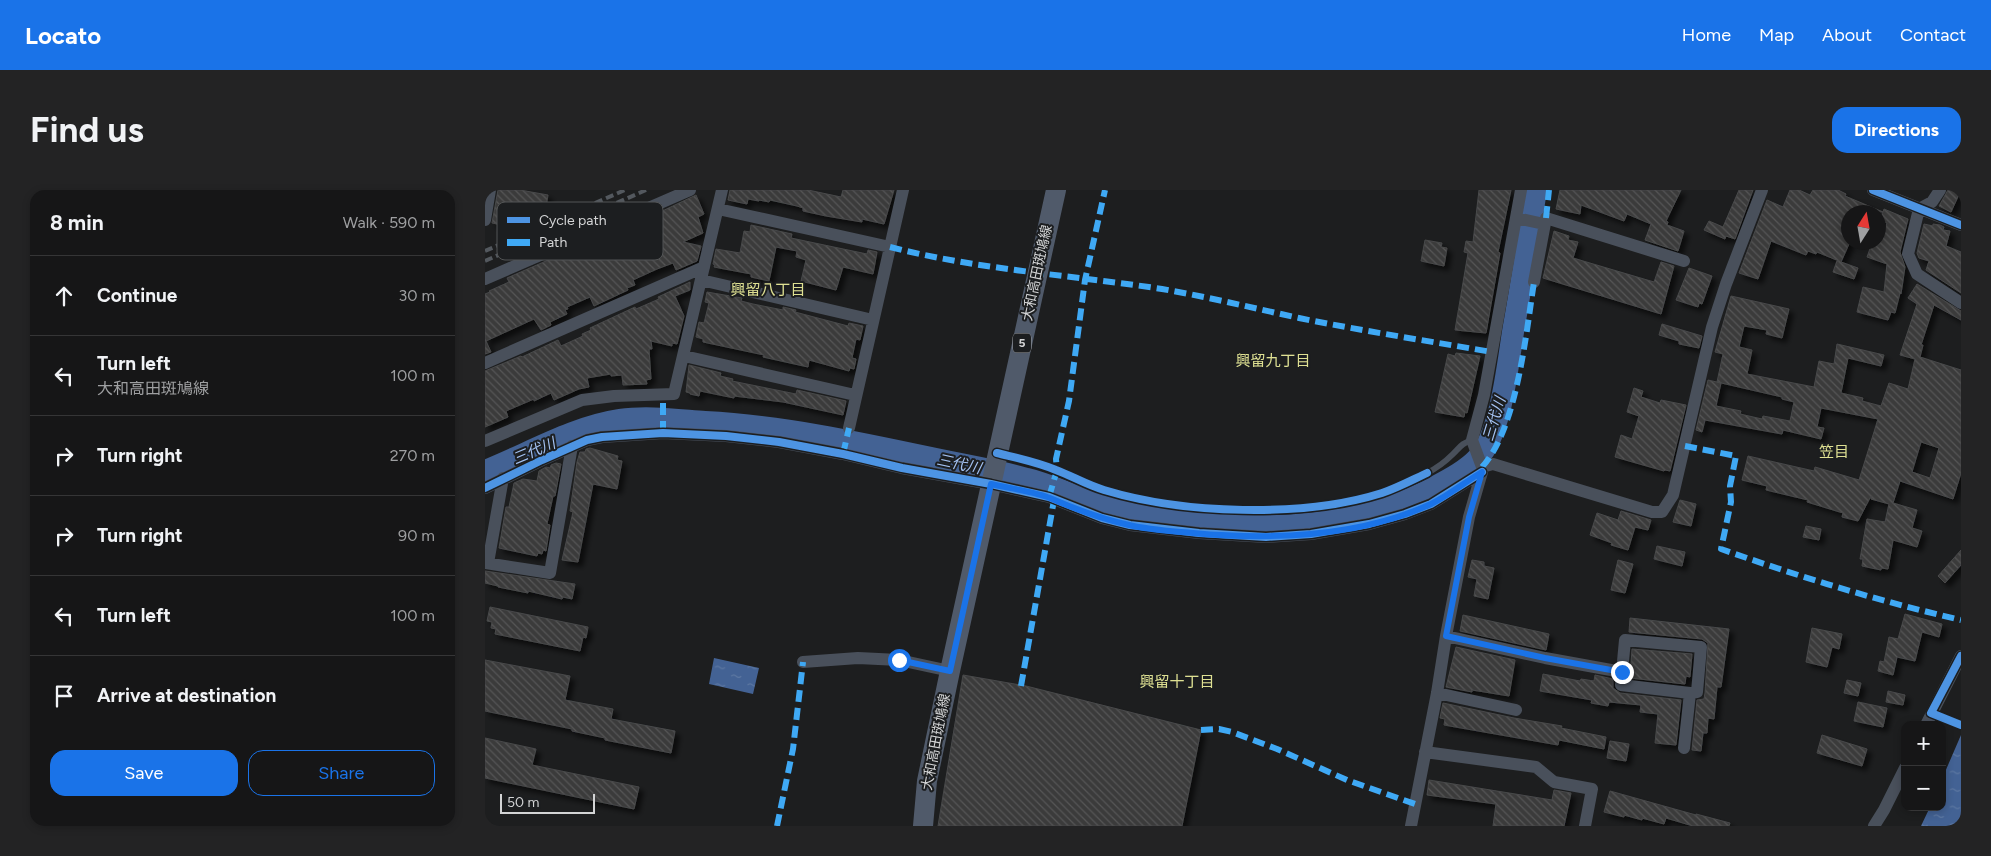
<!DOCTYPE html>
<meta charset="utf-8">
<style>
:root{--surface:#161617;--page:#232324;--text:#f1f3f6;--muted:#9e9fa1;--line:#353536;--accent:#1a73e8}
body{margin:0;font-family:Figtree,"Noto Sans JP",sans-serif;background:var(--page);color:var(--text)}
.controls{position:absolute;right:15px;bottom:15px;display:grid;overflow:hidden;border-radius:10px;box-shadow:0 2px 8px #0003}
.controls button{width:45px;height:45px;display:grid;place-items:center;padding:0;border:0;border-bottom:1px solid var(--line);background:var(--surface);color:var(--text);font:25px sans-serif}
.compass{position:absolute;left:1356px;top:15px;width:45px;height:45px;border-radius:50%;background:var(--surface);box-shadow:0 2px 8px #0003;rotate:11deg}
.scale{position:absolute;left:15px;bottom:12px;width:95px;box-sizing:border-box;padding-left:5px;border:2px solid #d3d4d5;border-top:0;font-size:14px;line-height:18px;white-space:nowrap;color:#d3d4d5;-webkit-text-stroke:4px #1c1e20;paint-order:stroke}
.stop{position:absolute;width:15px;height:15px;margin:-11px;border:4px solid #1a73e8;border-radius:50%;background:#fff}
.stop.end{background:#1a73e8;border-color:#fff;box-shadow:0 1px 5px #0008}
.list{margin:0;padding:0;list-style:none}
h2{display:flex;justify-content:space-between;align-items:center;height:65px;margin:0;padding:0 20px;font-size:21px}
h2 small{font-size:16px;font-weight:400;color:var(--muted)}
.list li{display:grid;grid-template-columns:32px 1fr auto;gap:15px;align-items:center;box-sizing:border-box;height:80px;padding:0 20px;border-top:1px solid var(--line)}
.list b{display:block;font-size:19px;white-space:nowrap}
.list p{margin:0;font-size:16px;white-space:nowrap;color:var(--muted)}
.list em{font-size:16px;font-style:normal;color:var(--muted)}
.actions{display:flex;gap:10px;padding:15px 20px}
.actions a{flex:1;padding:11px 0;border:1px solid var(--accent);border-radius:15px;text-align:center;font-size:18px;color:var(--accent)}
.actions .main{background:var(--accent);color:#fff}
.icon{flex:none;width:28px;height:28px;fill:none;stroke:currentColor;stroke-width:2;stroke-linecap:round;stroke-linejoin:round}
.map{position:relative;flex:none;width:1476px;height:636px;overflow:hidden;border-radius:15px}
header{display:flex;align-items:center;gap:30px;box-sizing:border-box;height:70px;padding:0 25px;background:var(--accent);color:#fff}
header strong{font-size:24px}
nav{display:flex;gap:28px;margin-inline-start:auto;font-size:18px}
.intro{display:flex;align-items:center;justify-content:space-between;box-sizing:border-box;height:120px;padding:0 30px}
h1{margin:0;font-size:35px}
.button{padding:12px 22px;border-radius:15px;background:var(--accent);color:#fff;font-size:18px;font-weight:700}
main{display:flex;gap:30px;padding:0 30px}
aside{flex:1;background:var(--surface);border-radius:15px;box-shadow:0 2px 8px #0003}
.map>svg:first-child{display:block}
.water{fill:url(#water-ripples)}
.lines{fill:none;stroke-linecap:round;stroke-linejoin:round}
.river{stroke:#436294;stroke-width:22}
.building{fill:url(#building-back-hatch);stroke:#48494a;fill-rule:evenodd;filter:url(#shadow)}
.service{stroke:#49505b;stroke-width:6}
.minor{stroke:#49505b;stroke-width:12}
.primary{stroke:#505a6a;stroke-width:20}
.rail{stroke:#53585e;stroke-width:4;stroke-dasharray:8 4;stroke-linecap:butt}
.quiet{stroke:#3fa9f5;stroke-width:6;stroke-dasharray:12 6;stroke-linecap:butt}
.cycleway-casing{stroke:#1c1e20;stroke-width:11}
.cycleway{stroke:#4d94e3;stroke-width:8}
.route{stroke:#1a73e8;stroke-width:6}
.labels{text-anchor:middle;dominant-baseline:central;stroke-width:4;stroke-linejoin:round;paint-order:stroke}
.shield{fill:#1c1e20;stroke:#9c9d9f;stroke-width:1}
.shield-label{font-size:12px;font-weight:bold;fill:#d3d4d5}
.street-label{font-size:14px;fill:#d3d4d5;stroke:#1c1e20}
.neighbourhood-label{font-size:15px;fill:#dee092;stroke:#1c1e20}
.water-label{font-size:15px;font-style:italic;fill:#a4c2f2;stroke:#1c1e20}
.key{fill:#1c1e20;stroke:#535556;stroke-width:1}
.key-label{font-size:14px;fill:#d3d4d5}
</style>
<header>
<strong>Locato</strong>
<nav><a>Home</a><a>Map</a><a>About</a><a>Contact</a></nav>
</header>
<div class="intro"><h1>Find us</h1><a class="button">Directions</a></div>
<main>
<aside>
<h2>8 min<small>Walk · 590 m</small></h2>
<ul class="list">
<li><svg class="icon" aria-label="ahead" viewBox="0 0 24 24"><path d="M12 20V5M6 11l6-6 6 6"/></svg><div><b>Continue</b></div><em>30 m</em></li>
<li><svg class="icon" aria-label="left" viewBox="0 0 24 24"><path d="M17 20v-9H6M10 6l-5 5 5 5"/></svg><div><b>Turn left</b><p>大和高田斑鳩線</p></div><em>100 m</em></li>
<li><svg class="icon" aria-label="right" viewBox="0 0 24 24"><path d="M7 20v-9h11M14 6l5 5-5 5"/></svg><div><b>Turn right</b></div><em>270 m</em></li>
<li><svg class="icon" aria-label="right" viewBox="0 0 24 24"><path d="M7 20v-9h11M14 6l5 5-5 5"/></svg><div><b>Turn right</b></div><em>90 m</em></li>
<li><svg class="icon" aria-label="left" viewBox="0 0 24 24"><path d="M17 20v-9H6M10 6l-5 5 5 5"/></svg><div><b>Turn left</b></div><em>100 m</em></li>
<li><svg class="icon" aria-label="arrive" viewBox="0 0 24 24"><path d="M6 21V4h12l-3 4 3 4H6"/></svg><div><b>Arrive at destination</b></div></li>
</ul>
<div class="actions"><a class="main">Save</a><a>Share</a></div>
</aside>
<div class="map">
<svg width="1476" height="636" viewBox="0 0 1476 636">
<defs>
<pattern id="water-ripples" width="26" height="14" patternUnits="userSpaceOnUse" patternTransform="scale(1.25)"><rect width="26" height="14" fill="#436294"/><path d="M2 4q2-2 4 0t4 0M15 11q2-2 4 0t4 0" fill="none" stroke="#5d78a2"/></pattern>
<pattern id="building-back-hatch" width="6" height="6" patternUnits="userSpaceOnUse" patternTransform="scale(1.25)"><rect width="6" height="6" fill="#3a3a3b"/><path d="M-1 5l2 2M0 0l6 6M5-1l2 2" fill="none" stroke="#565656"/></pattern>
<filter id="shadow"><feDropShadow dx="4.5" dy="4.5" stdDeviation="2.5" flood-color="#0009"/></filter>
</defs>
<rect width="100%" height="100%" fill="#1d1e1f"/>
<path class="water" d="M229,468l45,10 -6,26 -44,-10z
M1476,545v84l-3,7h-37l9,-19h12v-28z"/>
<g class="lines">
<path class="river" d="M0,281c43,-17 88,-44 135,-51 27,-4 57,0 85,2 76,4 151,20 226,36 32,7 65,12 96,21 21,5 41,15 62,21 19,6 39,10 58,14 94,19 202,19 288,-27 15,-8 32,-17 43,-29 24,-25 30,-98 36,-132 8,-45 15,-91 22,-136"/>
</g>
<path class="building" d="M13,0h22l28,5 -2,12 -19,-4 -2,10 -15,-3 -3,16 -15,-3z
M245,0h78l33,7 2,-7h51l-10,34 -22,-5v3l-36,-6 -23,-5v-3l-6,-2 -27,-6 -1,2 -10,-2v1l-11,-2 -1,5 -19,-4z
M994,0h32l-13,62 2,1 -14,80 -31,-3 13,-77 -4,-1 2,-11 7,1z
M1075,0h121l-15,31 2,1 -1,3 17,6 -6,20 -33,-11 6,-16 -24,-10 -3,7 -43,-16 -1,9 -24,-5z
M1254,0h14l-18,49 -9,-3 -1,3 -21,-9 5,-9 14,6z
M1305,0h9l11,5 3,-5h25l8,4 -1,2 38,16 1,-3 24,10 -8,33 5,15 -4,27 -1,-1 -5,20 -4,-1 -3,8 -31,-8 6,-25 21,5 3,-28 -20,-7 5,-14 7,2 8,-22 -8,-3 4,-8h-34v32l-8,18 17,6 -4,11 -21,-7 4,-11h2l-22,-9 -1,2 -8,-3 -2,4 -35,-14 -13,38 -19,-6 28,-73 16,7z
M1463,0h13l-10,22 -12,-6z
M211,5l8,19 -6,3 5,16 -20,9 18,4 -4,15 -21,9 -3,-7 -16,6 -24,11 2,5 -8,3 1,2 -34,16 -4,-9 -23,10 1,2 -3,1 2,4 -17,8 1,3 -10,5 -7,-11 -48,22 5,11 -6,2v-60l5,-2 -1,-1 20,-9 -2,-4 62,-27 3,5 25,-11 32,-15 -1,-2 28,-14z
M1439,34l9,2v-2l7,1 4,2 -1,3 7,1 -4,15 15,6v41l-35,-23 3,-9 -10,-3 -2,-5z
M266,35l41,9 -1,4 76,16 1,-4 9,2 -4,22 -30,-7 -7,23 -35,-9 5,-21 -10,-3 1,-6 -21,-4 -7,34 -18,-4v-3l-37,-7 1,-2 -2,-1 3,-15 24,4 4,-22 6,1z
M1069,41l15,5 -1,4 10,2 -5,16 81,24 7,-20 13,4 -13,48 -118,-36z
M940,50l17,3 -1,4 6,1 -3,18 -23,-5z
M1204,78l23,8 -10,28 -3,-1 -1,4 -22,-7z
M205,92v8l-15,6 9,20 -7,28 -5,-1v3l-21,-5 1,8h-3l2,30 -5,1 1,4 -24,1 -1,-10 -11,1v-2l-24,4 2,9 -10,2 -25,11 -3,-7 -17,8v-2l-28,12 2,6 -23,10v-56l36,-15 1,1 36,-17 3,6 22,-10 -1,-2 9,-4 -1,-2 45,-21 1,2 23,-10 -1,-2z
M1432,94l44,27v9l-27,-15 -13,40h2l-3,12 41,13v103l-8,26 -53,-18 -7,22 24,7 -5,18 10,3 -5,16 -24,-7 -5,29 -7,-1v2l-19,-4 1,-7h-3l7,-40 18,3 4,-18 -18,-5v-3l-13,25 -16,-4 1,-4 -36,-11 1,-2 -42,-10 1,-4 -25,-6 6,-24 66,15 1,-4 44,13 19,-61 -57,-11 -4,19 7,1 -3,11 -38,-9 -1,4 -77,-14 -3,12 -6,-2 12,-50 13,3 -5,23 25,5 -1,3 22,5 1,-3 27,5 4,-19 -12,-3v-2l-65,-15 6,-28 -8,-2 16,-56 58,13 -7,29 -16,-4 1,-4 -23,-4 -5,21 13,3 -5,24 67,13 5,-26 15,3 3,-20 47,11 -3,11 -33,-8 -7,35 22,5 -1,3 19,5 8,-23 19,6 7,-30 -15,-4 17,-51 -9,-6zM1436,252l18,6 -9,30 -18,-6z
M222,102l35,6 -1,3 12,3 30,6v-3l13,3 -1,2 53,14 1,-3 14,3 -3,14 -4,-1 -4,19 4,1 -2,10 -4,-1 -1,3 -40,-11 -1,7 -45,-10 1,-2 -61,-13v-3l-7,-2 3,-15 5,1 5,-20 -4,-1z
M1177,134l40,12 -3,12 -20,-4v-3l-20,-6z
M971,163l24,3 -13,57 -2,-1 -1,5 -29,-5 13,-58 7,2z
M204,175l32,8 -1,3 13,3 -1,2 64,13 1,-4 49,11 -3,14 -60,-13 -49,-6v2l-34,-7 -1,5 -9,-2v-1l-4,-1z
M1149,198l9,3 -2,6 19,6 1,-3 25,5 -16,66 -5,-1 -1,1 -49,-14 6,-22 11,4 7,-23 -12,-4z
M105,258l28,8 -1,4 5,1 -5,28 -24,-5 -15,78 -16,-2 11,-48 -3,-1 7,-49 3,-10h5l1,-3z
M71,273l5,1 -6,32h-2l-6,28 3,1 -4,26 -3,-1 -1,4 -4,-1 -1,3 -38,-8 7,-41h3l5,-24 9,-4 14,2 2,-10 7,-4 4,1 1,-3z
M1195,310l16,4 -5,22 -18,-4z
M1136,321l30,9 -3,10 -13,-3 -7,23 -17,-5 1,-2 -22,-8 7,-22 21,7z
M1321,336l15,3 -2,11 -16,-3z
M1172,356l28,6 -3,14 -28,-7z
M1476,360v15l-16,18 -7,-7z
M987,370l12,2v4l10,2 -6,31 -14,-3 3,-17 -9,-2z
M1133,370l15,4 -8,29 -14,-3z
M0,381l90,13 -3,15 -9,-2 -1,2 -34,-8v2l-30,-6v-1l-13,-3z
M5,417l98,20 -2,11 -3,-1 -3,14 -85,-17 1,-5 -5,-1 1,-6 -5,-1z
M1420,424l37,10 -3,13 -17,-5 -7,29 -18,-4 -4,18 -15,-4 2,-10 4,1 5,-25 9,2z
M978,425l86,19 -3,16 -86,-19z
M1145,428l99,11 -8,58h-4l-3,32 -6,-1 -1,15h-4l-2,18 -9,-1 5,-50 7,-1 1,-6 3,-50 -6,-4 -73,-7z
M1327,438l30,6 -3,15 -7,-2 -5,20 -21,-5z
M971,457l59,13 -6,36 -37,-6v2l-26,-5z
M1147,459l60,5 -2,23 -4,-1 -1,8 -55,-6z
M0,470l85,16 -5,24 48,9 -2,10 64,12 -4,22 -66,-13v-2l-33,-7v-2l-87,-18z
M1058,484l37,7 1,-2 13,2 1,-6 18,4v9l7,5 61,7 -5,45 -21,-2 3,-29 -18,-2 1,-7 -32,-3 -1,4 -17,-3 1,-3 -52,-9z
M478,485l63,11 175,44 -19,96h-244z
M1362,490l14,3 -3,13 -14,-3z
M1403,501l17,4 -2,10 -17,-3z
M1373,512l29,6 -4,19 -29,-6z
M958,513l71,15 48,8 -1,2 45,9 -2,12 -45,-9 -1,5 -114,-20 1,-6 -5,-1z
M1337,545l45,14 -5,17 -45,-13z
M0,548l51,11 -4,16 107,22 -5,22 -149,-31z
M1125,551l19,3 -3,17 -19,-3z
M944,590l123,20 2,-10 17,3 -7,33h-71l3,-22 -69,-9z
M1125,601l86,24v-1l34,9 -1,3h-36l-27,-8 -2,6 -22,-6v2l-18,-5v2l-20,-5z"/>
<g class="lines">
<path class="service" d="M942,283c10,-5 18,-11 26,-19 7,-7 9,-11 19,-14"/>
<path class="minor" d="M1388,0l88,35
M1455,0l-8,12 -13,7 -11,45 9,20 44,29
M233,19l172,38
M1031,28l28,6
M0,30l5,-30
M0,89l205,-89
M216,90l172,40
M1049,92l12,-64 138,43
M199,166l171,39
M0,173l219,-96
M364,238l54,-238
M0,251l97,-41 32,-4 60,-2 48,-204
M997,277l11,-3 159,48h10l11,-17 39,-168 14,-43 36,-94
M0,298l57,-28 45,-20 15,-3 61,-4 63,3 53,6 64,12 59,14 89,16 58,13 53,21 28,7 69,8 67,4 45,-3 58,-10 36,-10 26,-10 51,-32
M0,373l65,10 22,-127
M3,373l15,-85
M961,446l99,22 77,14 3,-32 76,7 -4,45 -7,1 -69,-8 1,-13
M318,472l55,-4 41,2 51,11
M952,503l79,17
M1441,535l35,-69
M1199,558l6,-55
M940,562l111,15 18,15 38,7 -7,37
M926,636l26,-133 9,-57 23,-119 13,-45v-5l-10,-27 12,-45 37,-205
M1389,636l10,-16 21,-42"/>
<path class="primary" d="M438,636l4,-45 23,-110 106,-481"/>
<path class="rail" d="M0,61l140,-61
M0,71l161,-71"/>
<path class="quiet" d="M1061,28l3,-28
M405,57c90,23 181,28 272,42 46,8 91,19 137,29 64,13 129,23 193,34
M178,243v-31
M1200,256l51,10 -6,30 1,16 -10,47c79,28 158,52 240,71
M358,264l6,-26
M997,277c35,-38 44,-134 52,-185
M564,307l8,-27 -1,-11 13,-58 16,-121 20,-90
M536,496l33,-186
M716,540l18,-1 13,3 45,17 70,31 68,24
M292,636l16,-77 10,-87"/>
<g class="cycleway-casing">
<path id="cycleway" d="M1388,0l88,35
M512,263c20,5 40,9 59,17 16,6 31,15 48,20 79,24 199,28 278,3 15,-5 30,-13 45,-20
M0,298l57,-28 45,-20 15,-3 61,-4 63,3 53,6 64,12 59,14 89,16 58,13 53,21 28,7 69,8 67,4 45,-3 58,-10 36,-10 26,-10 51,-32
M1476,466l-30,57 30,12"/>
</g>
<use href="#cycleway" class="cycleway"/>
</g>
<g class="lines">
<path class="route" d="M414,470l51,11 41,-187c16,4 45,8 59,14 25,11 52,21 79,27 21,5 42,6 64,8 77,7 166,4 238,-29 18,-9 34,-22 51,-32l-13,45 -23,119 99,22 77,14"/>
</g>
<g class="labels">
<rect class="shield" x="528" y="143.5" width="18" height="19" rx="4"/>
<g class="shield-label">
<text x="537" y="153">5</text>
</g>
<g class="street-label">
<text transform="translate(552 83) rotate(-78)">大和高田斑鳩線</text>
<text transform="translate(451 552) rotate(-79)">大和高田斑鳩線</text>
</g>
<g class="neighbourhood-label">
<text x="283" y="100">興留八丁目</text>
<text x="788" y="171">興留九丁目</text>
<text x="1349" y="262">笠目</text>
<text x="692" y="492">興留十丁目</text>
</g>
<g class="water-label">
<text transform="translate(1009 229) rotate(-73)">三代川</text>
<text transform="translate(49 261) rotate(-23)">三代川</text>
<text transform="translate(474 274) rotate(12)">三代川</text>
</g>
</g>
<rect x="12" y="12" width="166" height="58" rx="8" class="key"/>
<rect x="22" y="27" width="23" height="6" fill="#4d94e3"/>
<rect x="22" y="49" width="23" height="7" fill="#3fa9f5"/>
<g class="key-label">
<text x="54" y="35">Cycle path</text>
<text x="54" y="57">Path</text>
</g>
</svg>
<div class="controls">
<button>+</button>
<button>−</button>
</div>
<svg class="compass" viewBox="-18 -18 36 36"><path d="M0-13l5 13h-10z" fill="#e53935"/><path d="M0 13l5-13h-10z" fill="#9e9fa1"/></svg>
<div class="scale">50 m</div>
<div class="stop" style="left:414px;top:470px"></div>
<div class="stop end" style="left:1137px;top:482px"></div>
</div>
</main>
